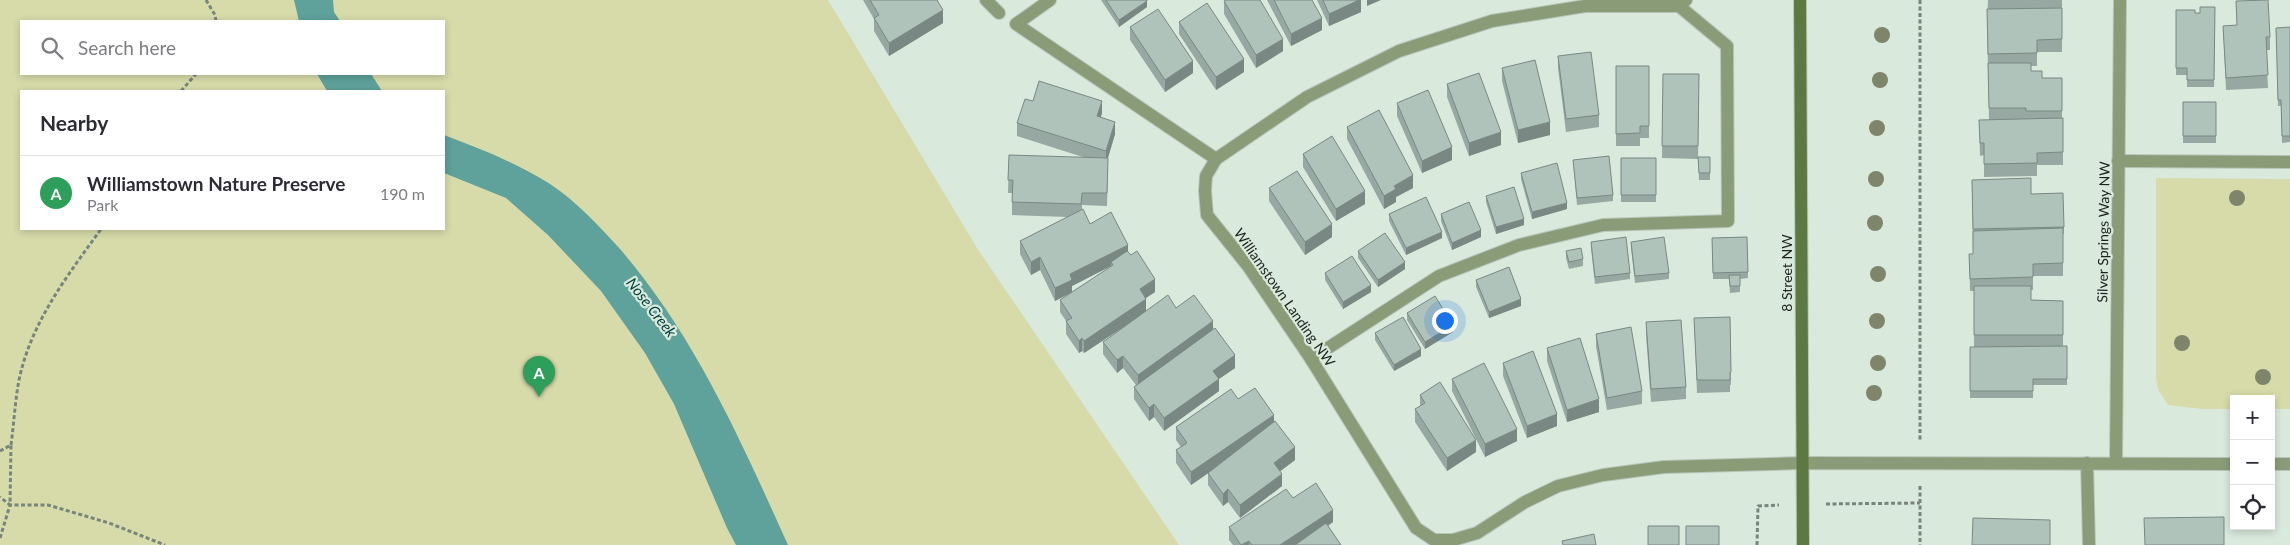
<!DOCTYPE html>
<meta charset="utf-8">
<style>
:root{--surface:#fff;--page:#f2f2f3;--text:#2b2b33;--muted:#7c7c81;--line:#e1e1e2;--accent:#ea580c}
body{margin:0;font-family:Lato,sans-serif;background:var(--page);color:var(--text)}
.controls{position:absolute;right:15px;bottom:15px;display:grid;overflow:hidden;border-radius:0px;box-shadow:0 2px 8px #0003}
.controls button{width:45px;height:45px;display:grid;place-items:center;padding:0;border:0;border-bottom:1px solid var(--line);background:var(--surface);color:var(--text);font:25px sans-serif}
.you{position:absolute;left:1444px;top:320px;width:18px;height:18px;margin:-12px;border:4px solid #fff;border-radius:50%;background:#1a73e8;box-shadow:0 0 0 8px #1a73e833}
.badge{display:grid;place-items:center;width:32px;height:32px;border-radius:50%;background:var(--accent);color:#fff;font-size:16px;font-weight:700}
.pin{position:absolute;translate:-50% -41px;filter:drop-shadow(0 1px 2px #0008)}
.pin::after{content:'';position:absolute;top:26px;width:18px;height:15px;background:inherit;clip-path:polygon(0 0,100% 0,50% 100%)}
.list{margin:0;padding:0;list-style:none}
h2{display:flex;justify-content:space-between;align-items:center;height:65px;margin:0;padding:0 20px;font-size:21px}
h2 small{font-size:16px;font-weight:400;color:var(--muted)}
.list li{display:grid;grid-template-columns:32px 1fr auto;gap:15px;align-items:center;box-sizing:border-box;height:75px;padding:0 20px;border-top:1px solid var(--line)}
.list b{display:block;font-size:19px;white-space:nowrap}
.list p{margin:0;font-size:16px;white-space:nowrap;color:var(--muted)}
.list em{font-size:16px;font-style:normal;color:var(--muted)}
.icon{flex:none;width:28px;height:28px;fill:none;stroke:currentColor;stroke-width:2;stroke-linecap:round;stroke-linejoin:round}
.map{position:relative;flex:none;width:2290px;height:545px;overflow:hidden}
.search{position:absolute;background:var(--surface);box-shadow:0 2px 8px #0003;left:20px;top:20px;width:425px;height:55px;display:flex;align-items:center;gap:12px;box-sizing:border-box;padding:0 18px;border-radius:0px;color:var(--muted);font-size:19px}
.panel{position:absolute;background:var(--surface);box-shadow:0 2px 8px #0003;left:20px;top:90px;width:425px;height:140px;border-radius:0px}
.map>svg:first-child{display:block}
.green{fill:#d7dbaa;fill-rule:evenodd}
.water{fill:#5fa19b}
.lines{fill:none;stroke-linecap:round;stroke-linejoin:round}
.lane-casing{stroke:#b7c5b9;stroke-width:14}
.street-casing{stroke:#b7c5b9;stroke-width:14}
.secondary-casing{stroke:#b7c5b9;stroke-width:14}
.path{stroke:#79847b;stroke-width:3;stroke-dasharray:4 2.5;stroke-linecap:butt}
.lane{stroke:#899c77;stroke-width:12}
.street{stroke:#899c77;stroke-width:12}
.secondary{stroke:#5d7941;stroke-width:12}
.tree{fill:#7e856a}
.wall{fill:#96a8a1;fill-rule:evenodd}
.shaded-wall{fill:#7a8883}
.building{fill:#afc3bb;stroke:#7a8883}
.labels{text-anchor:middle;dominant-baseline:central;stroke-width:4.5;stroke-linejoin:round;paint-order:stroke}
.street-label{font-size:14px;fill:#1b211c;stroke:#d9e9dc}
.water-label{font-size:15px;font-style:italic;fill:#00403d;stroke:#d9e9dc}
</style>
<div class="map">
<svg width="2290" height="545" viewBox="0 0 2290 545">
<rect width="100%" height="100%" fill="#d9e9dc"/>
<path class="green" d="M0,0h828l149,248 202,297h-1179zM21,21h423v53h-423zM21,91h423v138h-423z
M2156,178l134,1v230h-19v-10h-37v10h-31l-35,-4 -9,-14 -3,-12z"/>
<path class="water" d="M294,0h39l1,12 6,9h-41z
M317,74h54l11,17h-55z
M444,135c37,14 73,28 106,49 26,17 49,42 70,65 75,87 121,192 168,296h-52l-9,-17 -53,-124 -29,-51 -44,-62 -53,-56 -42,-37 -62,-25z"/>
<g class="lines">
<g class="lane-casing">
<path id="lane" d="M1050,0l-34,24 200,135
M2118,161l172,1
M1311,359l128,-83 80,-31 84,-20 125,-4 -1,-175 -48,-40 7,-6"/>
</g>
<g class="street-casing">
<path id="street" d="M986,0l13,13
M1679,6h-94l-93,15 -93,30 -92,46 -91,62 -10,17 -1,15 2,24 41,51 63,93 105,169 18,12h19l24,-7 48,-31 33,-16 45,-11 61,-8 138,-4 432,1
M2087,463l2,82
M2116,463l4,-463
M2271,464h19"/>
</g>
<g class="secondary-casing">
<path id="secondary" d="M1800,0l3,545"/>
</g>
<path class="path" d="M206,0l9,15 1,6
M1920,0v442
M181,91l15,-17
M11,445c3,-22 4,-44 8,-65 12,-58 49,-105 82,-151
M0,451l11,-6 -1,60 -10,-8
M1920,486v59
M1826,504l94,-1
M0,538l10,-33h38l61,18 56,22
M1757,545l1,-39 21,-1"/>
<use href="#lane" class="lane"/>
<use href="#street" class="street"/>
<use href="#secondary" class="secondary"/>
</g>
<g class="tree">
<circle cx="1882" cy="35" r="8"/>
<circle cx="1880" cy="80" r="8"/>
<circle cx="1877" cy="128" r="8"/>
<circle cx="1876" cy="179" r="8"/>
<circle cx="2237" cy="198" r="8"/>
<circle cx="1875" cy="223" r="8"/>
<circle cx="1878" cy="274" r="8"/>
<circle cx="1877" cy="321" r="8"/>
<circle cx="2182" cy="343" r="8"/>
<circle cx="1878" cy="363" r="8"/>
<circle cx="2263" cy="377" r="8"/>
<circle cx="1874" cy="393" r="8"/>
</g>
<path class="wall" d="M863,0h74l6,23 -54,33 -15,-25v-12z
M1101,0h46v7l-28,20z
M1267,0h45l10,30 -31,16z
M1317,0h44v12l-32,14z
M1988,0h74v52h-25v14h-6v5l11,7h20v40h1v47h-26v11l-53,1v-22l-4,1 -1,-36h10l-2,-98z
M1224,1l59,50 -27,17 -32,-54z
M2236,1l34,36v13h-4l2,38 -42,2 -3,-64 14,-1z
M2215,7l-1,80h-27v-12h-11v-65l19,3h5z
M1179,22l65,50 -28,18 -37,-56z
M1130,27l63,46 -28,19 -35,-52z
M2290,27v115l-8,1 -1,-37h-3l-2,-78z
M1558,56l41,59v12l-33,5 -8,-64z
M1616,66h33v72h-9v8h-24z
M1502,68l48,67 -32,8 -16,-62z
M1663,74h36l-1,85 -36,-1z
M1447,84l54,61 -32,11 -22,-59z
M1033,101l69,12 -1,4 14,17 -7,24v13l-1,35 -25,-1v5l8,14 38,27 27,41 -10,6 1,13 30,-3 37,21 22,39 -16,11v12l-55,40 -10,-14 -5,4 -15,-22v-12l2,-2 -13,-17 -6,5 -14,-19v-12l22,-16 -41,27 -2,-2 -3,2 -13,-19v-13l-6,-9v-12l8,-6 -13,7 -15,-31 -9,5 -11,-21v-13l48,-24 -56,-2v-22h-4l1,-38 77,3 -69,-22v-13zM1111,266v1l-39,25v-6z
M2183,102h33v41h-33z
M1397,103l55,57 -30,13 -25,-57z
M1347,127l66,61 -17,9v5l-12,7 -37,-70z
M1303,154l62,50 -29,17 -33,-54z
M1698,157h12v23h-11z
M1621,158h35v44h-35z
M1573,160l40,35v6l-36,4z
M1521,173l46,36 -35,10 -11,-40z
M1972,180l59,14 33,33v7h-1v42h-30v14h-2v10l32,1v45h4v39h-34v13h-63v-51h4v-56h-4l-1,-37h4z
M1269,188l63,49 -27,18 -36,-54z
M1486,196l38,29 -28,9 -10,-32z
M1389,214l53,24 -36,17 -17,-34z
M1441,214l40,23 -29,13 -11,-29z
M1747,237l1,41 -8,1v13l-10,1 -1,-14h-16l-1,-41z
M1591,242l39,31v6l-35,5 -4,-36z
M1631,242l38,31v6l-34,4 -4,-35z
M1358,251l47,18 -27,18 -20,-29z
M1566,251l17,8v7l-14,3 -3,-11z
M1325,273l46,19 -28,17 -18,-29z
M1476,280l45,26 -32,12 -13,-31z
M1407,313l46,19 -28,17 -18,-29z
M1730,317l1,68h-1v7l-33,1 -3,-75z
M1646,322l40,65v12l-35,3 -5,-67z
M1375,333l46,23 -27,15 -19,-31z
M1596,334l46,57v13l-35,6 -11,-64z
M1547,348l52,64 -32,10 -20,-61z
M1503,363l54,63 -30,12 -24,-62z
M1452,379l65,62 -32,16 -33,-66z
M1420,395l56,57 -29,19 -32,-49v-13l5,-3z
M1238,399l36,23 21,38 -15,11 2,15 -42,32 -12,-16 -5,4 -15,-21v-12l-17,12 -15,-22v-13l5,-3 -5,-7v-13z
M1293,498l40,24 -5,4 13,19h-108l-4,-5v-13z"/>
<path class="shaded-wall" d="M1359,0h2v12l-32,14v-12z
M1367,0h14l-14,6z
M1147,1v6l-28,20v-7z
M943,10v13l-54,33v-13z
M1322,18v12l-31,16v-12z
M1283,39v12l-27,17v-13z
M1244,59v13l-28,18v-13z
M1193,61v12l-28,19v-12z
M1102,101v12l-5,15v-12z
M1115,122v12l-9,30v-13z
M1550,122v13l-32,8v-13z
M1501,132v13l-32,11v-13z
M1452,147v13l-30,13v-12z
M1413,175v13l-17,9v5l-12,7v-13l10,-10z
M1365,191v13l-29,17v-12z
M1567,203v6l-35,10v-7z
M1524,219v6l-28,9v-7z
M1332,224v13l-27,18v-13z
M1481,230v7l-29,13v-7z
M1442,232v6l-36,17v-7z
M1128,245v13l-17,4v4l-39,20v6l-17,9v-13l15,-14z
M1040,257v13l-9,5v-13z
M1405,262v7l-27,18v-7z
M1155,279v13l-15,10v-13z
M1371,285v7l-28,17v-7z
M1146,299v13l-62,41v-12z
M1521,299v7l-32,12v-6z
M1213,321v12l-75,55v-13z
M1453,325v7l-28,17v-7z
M1082,338v13l-3,2v-12z
M1421,349v7l-27,15v-6z
M1235,355v13l-22,15v-12z
M1123,356v12l-6,5v-13z
M1219,379v12l-55,40v-13z
M1599,399v13l-32,10v-12z
M1154,404v13l-5,4v-13z
M1557,414v12l-30,12v-12z
M1274,415v13l-83,57v-13z
M1517,429v12l-32,16v-13z
M1476,440v12l-29,19v-13z
M1295,447v13l-21,16v-13z
M1282,474v12l-42,32v-13z
M1228,489v13l-5,4v-12z
M1333,510v12l-34,23h-19z
M1249,541v4h-7z"/>
<path class="building" d="M870,0h67l6,10 -54,33 -15,-25 5,-3z
M1106,0h41v1l-28,19z
M1226,0h34l23,39 -27,16 -32,-54z
M1274,0h38l10,18 -31,16z
M1323,0h36l-30,14z
M2268,0l2,37h-4l2,38 -42,3 -3,-52 14,-1 -1,-24z
M1207,3l37,56 -28,18 -37,-55z
M2200,7h15l-1,73h-27v-12h-11v-58h19v3h5z
M2062,8v31l-25,1v13l-49,1 -1,-45z
M1158,9l35,52 -28,19 -35,-53z
M2290,27v109h-8l-1,-36h-3l-2,-72z
M1591,52l8,63 -33,4 -8,-63z
M1535,60l15,62 -32,8 -16,-62z
M1988,63h43v8h11v7h20v33h-36v-3h-37z
M1616,66h33v60h-9v7l-24,1z
M1479,73l22,59 -32,11 -22,-59z
M1663,74h36l-1,72h-36z
M1039,81l63,20 -5,15 18,6 -9,29 -89,-28 8,-24 8,2z
M1428,90l24,57 -30,14 -25,-58z
M2183,102h33v34h-33z
M1379,110l34,65 -19,11 2,3 -12,7 -37,-69z
M2063,118v34l-26,1v10l-53,1v-21h-4l-1,-23z
M1332,136l33,55 -29,18 -33,-55z
M1009,155l99,3 -1,35h-25l-1,11 -69,-2 1,-22h-5z
M1609,156l4,39 -36,3 -4,-38z
M1698,157h12v16h-11z
M1621,158h35v37h-35z
M1557,163l10,40 -35,9 -11,-39z
M1297,171l35,53 -27,18 -36,-54z
M2031,178v16l32,-1 1,34 -91,2 -1,-49z
M1514,187l10,32 -28,8 -10,-31z
M1426,197l16,35 -36,16 -17,-34z
M1469,202l12,28 -29,13 -11,-29z
M1083,209l7,15 21,-12 17,33 -58,29 2,6 -17,8 -15,-31 -9,5 -11,-21z
M2063,228v35l-30,1v13l-63,2 -1,-25h4v-23z
M1385,233l20,29 -27,18 -20,-29z
M1626,237l4,36 -35,4 -4,-35z
M1664,237l5,36 -34,3 -4,-34z
M1747,237l1,35 -35,1 -1,-35z
M1581,248l2,11 -14,3 -3,-11z
M1127,251l4,4 6,-4 18,28 -15,10 6,10 -62,42 -2,-3 -3,3 -13,-20 6,-3 -12,-18 53,-35 -2,-3z
M1352,256l19,29 -28,17 -18,-29z
M1509,267l12,32 -32,13 -13,-32z
M1729,275h11v11h-10z
M1974,286h57v14l32,1v34h-89z
M1168,295l8,13 18,-13 19,26 -75,54 -15,-19 -6,4 -14,-18z
M1435,296l18,29 -28,17 -18,-29z
M1403,317l18,32 -27,16 -19,-32z
M1730,317l1,55h-1v8h-33l-3,-62z
M1681,320l5,67 -35,2 -5,-67z
M1631,327l11,64 -35,7 -11,-64z
M1215,328l20,27 -22,16 6,8 -55,39 -10,-14 -5,4 -15,-21z
M1580,338l19,61 -32,11 -20,-62z
M2067,346v33h-34v12h-63v-44z
M1533,351l24,63 -30,12 -24,-63z
M1484,363l33,66 -32,15 -33,-65z
M1440,382l36,58 -29,18 -32,-49 10,-6 -5,-8z
M1255,388l19,27 -83,57 -15,-22 11,-7 -11,-16 55,-38 7,10z
M1275,421l20,26 -21,16 8,11 -42,31 -12,-16 -5,5 -15,-21z
M1316,483l17,27 -53,35h-28l-3,-4 -8,4 -12,-18 57,-38 7,9z
M2224,517v28h-79l-1,-27z
M1973,518l77,2v25h-78z
M1326,523l15,22h-46z
M1648,526h31v19h-31z
M1686,526h33v19h-33z
M1594,534l2,11h-33l-1,-4z"/>
<g class="labels">
<g class="street-label">
<text transform="translate(2103 232) rotate(-89)">Silver Springs Way NW</text>
<text transform="translate(1786 273) rotate(-90)">8 Street NW</text>
<text transform="translate(1285 297) rotate(55)">Williamstown Landing NW</text>
</g>
<g class="water-label">
<text transform="translate(652 307) rotate(52)">Nose Creek</text>
</g>
</g>
</svg>
<div class="controls">
<button>+</button>
<button>−</button>
<button><svg class="icon" aria-label="locate" viewBox="0 0 24 24"><circle cx="12" cy="12" r="6"/><path d="M12 2v4M12 18v4M2 12h4M18 12h4"/></svg></button>
</div>
<div class="you"></div>
<div class="pin badge" style="left:539px;top:397px;background:#2e9e5b">A</div>
<div class="search"><svg class="icon" aria-label="search" viewBox="0 0 24 24"><circle cx="10" cy="10" r="6"/><path d="M15 15l6 6"/></svg>Search here</div>
<section class="panel">
<h2>Nearby<small></small></h2>
<ul class="list">
<li><span class="badge" style="background:#2e9e5b">A</span><div><b>Williamstown Nature Preserve</b><p>Park</p></div><em>190 m</em></li>
</ul>
</section>
</div>
